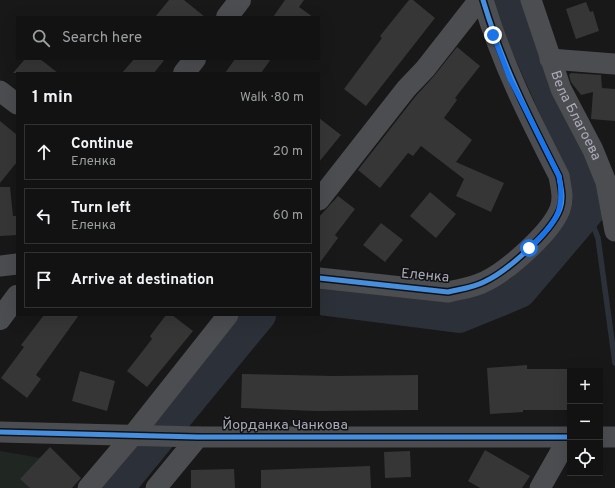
<!DOCTYPE html>
<meta charset="utf-8">
<style>
:root{--surface:#121212;--page:#1b1b1b;--text:#f1f3f6;--muted:#9c9e9f;--line:#313232}
body{margin:0;font-family:Overpass,sans-serif;background:var(--page);color:var(--text)}
.controls{position:absolute;right:12px;bottom:12px;display:grid;overflow:hidden;border-radius:0px;box-shadow:0 4px 16px #0002}
.controls button{width:36px;height:36px;display:grid;place-items:center;padding:0;border:0;border-bottom:1px solid var(--line);background:var(--surface);color:var(--text);font:20px sans-serif}
.stop{position:absolute;width:12px;height:12px;margin:-9px;border:3px solid #1a73e8;border-radius:50%;background:#fff}
.stop.end{background:#1a73e8;border-color:#fff;box-shadow:0 1px 4px #0008}
.list{margin:0;padding:0;list-style:none}
h2{display:flex;justify-content:space-between;align-items:center;height:52px;margin:0;padding:0 16px;font-size:17px}
h2 small{font-size:13px;font-weight:400;color:var(--muted)}
.list li{display:grid;grid-template-columns:26px 1fr auto;gap:12px;align-items:center;box-sizing:border-box;height:56px;margin:0 8px 8px;padding:0 8px;border:1px solid var(--line);border-radius:0px}
.list b{display:block;font-size:15px;white-space:nowrap}
.list p{margin:0;font-size:13px;white-space:nowrap;color:var(--muted)}
.list em{font-size:13px;font-style:normal;color:var(--muted)}
.icon{flex:none;width:22px;height:22px;fill:none;stroke:currentColor;stroke-width:2;stroke-linecap:round;stroke-linejoin:round}
.map{position:relative;flex:none;width:615px;height:488px;overflow:hidden}
.search{position:absolute;background:var(--surface);box-shadow:0 4px 16px #0002;left:16px;top:16px;width:304px;height:44px;display:flex;align-items:center;gap:10px;box-sizing:border-box;padding:0 14px;border-radius:0px;color:var(--muted);font-size:15px}
.panel{position:absolute;background:var(--surface);box-shadow:0 4px 16px #0002;left:16px;top:72px;width:304px;height:244px;border-radius:0px}
.map>svg:first-child{display:block}
.green{fill:#202722}
.lines{fill:none;stroke-linecap:round;stroke-linejoin:round}
.stream{stroke:#2c3139;stroke-width:5.5}
.river{stroke:#2c3139;stroke-width:32}
.building{fill:#363637}
.minor{stroke:#4c4d51;stroke-width:21}
.tertiary{stroke:#4c4d51;stroke-width:22}
.cycleway-casing{stroke:#121214;stroke-width:8}
.cycleway{stroke:#468fdf;stroke-width:5}
.route{stroke:#1a73e8;stroke-width:5}
.labels{text-anchor:middle;dominant-baseline:central;stroke-width:3;stroke-linejoin:round;paint-order:stroke}
.street-label{font-size:14px;fill:#aaabb8;stroke:#121214}
</style>
<div class="map">
<svg width="615" height="488" viewBox="0 0 615 488">
<rect width="100%" height="100%" fill="#181818"/>
<path class="green" d="M0,451l52,9 -5,28h-47z"/>
<g class="lines">
<path class="stream" d="M588,212l10,26 17,125"/>
<path class="river" d="M319,299l140,18 61,-25 68,-80 -12,-57 -70,-155
M118,488l142,-173"/>
</g>
<path class="building" d="M169,0h15l21,17h-50z
M285,0h19l-5,7 14,10h-40z
M409,0h4l22,18 -69,88 -22,-17 38,-51 -2,-2z
M586,2l4,10 3,-1 6,20 -23,8 -10,-30z
M457,47l23,19 -25,32 2,2 -13,18 28,22 -16,22 48,21 -13,29 -35,-16 8,-17 -43,-33 -8,10 -5,-3 -28,35 -22,-18 57,-73 19,-21z
M25,59h15l18,14h-45z
M134,59h31l-11,14h-32z
M235,59h36l-10,14h-36z
M571,73l30,2 1,13 13,1v32l-24,-2 2,-27 -12,3 -10,-13 -2,-7z
M319,118l22,17 -22,27z
M0,121l17,14v27l-17,21z
M0,187h10l3,29h4v19l-17,1z
M430,192l26,22 -20,24 -26,-22z
M338,196l17,13 -20,26 3,3 -19,26v-47z
M381,223l22,17 -18,22 -22,-17z
M44,315h35l-43,60 5,4 -14,19 -26,-20 23,-31 -3,-2z
M166,315h6l21,16 -46,56 -20,-16 25,-32 -2,-3z
M527,365v4h43v41h-47v2l-33,2 -3,-46z
M80,371l35,10 -8,30 -35,-10z
M242,374l92,2 84,-1v35l-102,1 -75,-3z
M50,447l31,31 -9,10h-42l-10,-9z
M485,450l45,26 -8,12h-42l-12,-7z
M410,451l1,26 -26,1 -1,-26z
M370,466l1,22h-110v-18z
M234,469l1,19h-44v-18z"/>
<g class="lines">
<g class="minor">
<path id="s1" d="M531,0l30,89 32,61 13,32 9,49"/>
<path d="M550,59l65,5"/>
<path d="M0,91l17,13"/>
<path d="M319,200l87,-111 19,-20 54,-69"/>
<path d="M0,266l17,-2"/>
<path d="M319,278l129,14c12,-3 24,-4 36,-10 22,-10 67,-49 76,-73 4,-11 1,-21 -1,-33 -30,-59 -57,-112 -76,-176"/>
<path d="M0,432l198,5h372"/>
<path d="M600,437h15"/>
<path d="M88,488l45,-53 95,-120"/>
<path d="M156,488l42,-51"/>
<path d="M540,488l29,-51"/>
</g>
<path class="tertiary" d="M227,17l13,-17
M184,73l11,-14
M0,319l17,-23"/>
<g class="cycleway-casing">
<path id="cycleway" d="M319,278l129,14c12,-3 24,-4 36,-10 22,-10 67,-49 76,-73 4,-11 1,-21 -1,-33 -30,-59 -57,-112 -76,-176
M0,432l198,5h372"/>
</g>
<use href="#cycleway" class="cycleway"/>
</g>
<g class="lines">
<path class="route" d="M493,35l17,44 49,97c7,37 -5,48 -30,72"/>
</g>
<g class="labels">
<g class="street-label">
<text stroke="none"><textPath href="#s1" startOffset="124">Вела Благоева</textPath></text>
<text transform="translate(425 276) rotate(5)">Еленка</text>
<text x="285" y="425">Йорданка Чанкова</text>
</g>
</g>
</svg>
<div class="controls">
<button>+</button>
<button>−</button>
<button><svg class="icon" aria-label="locate" viewBox="0 0 24 24"><circle cx="12" cy="12" r="6"/><path d="M12 2v4M12 18v4M2 12h4M18 12h4"/></svg></button>
</div>
<div class="stop" style="left:529px;top:248px"></div>
<div class="stop end" style="left:493px;top:35px"></div>
<div class="search"><svg class="icon" aria-label="search" viewBox="0 0 24 24"><circle cx="10" cy="10" r="6"/><path d="M15 15l6 6"/></svg>Search here</div>
<section class="panel">
<h2>1 min<small>Walk · 80 m</small></h2>
<ul class="list">
<li><svg class="icon" aria-label="ahead" viewBox="0 0 24 24"><path d="M12 20V5M6 11l6-6 6 6"/></svg><div><b>Continue</b><p>Еленка</p></div><em>20 m</em></li>
<li><svg class="icon" aria-label="left" viewBox="0 0 24 24"><path d="M17 20v-9H6M10 6l-5 5 5 5"/></svg><div><b>Turn left</b><p>Еленка</p></div><em>60 m</em></li>
<li><svg class="icon" aria-label="arrive" viewBox="0 0 24 24"><path d="M6 21V4h12l-3 4 3 4H6"/></svg><div><b>Arrive at destination</b></div></li>
</ul>
</section>
</div>
